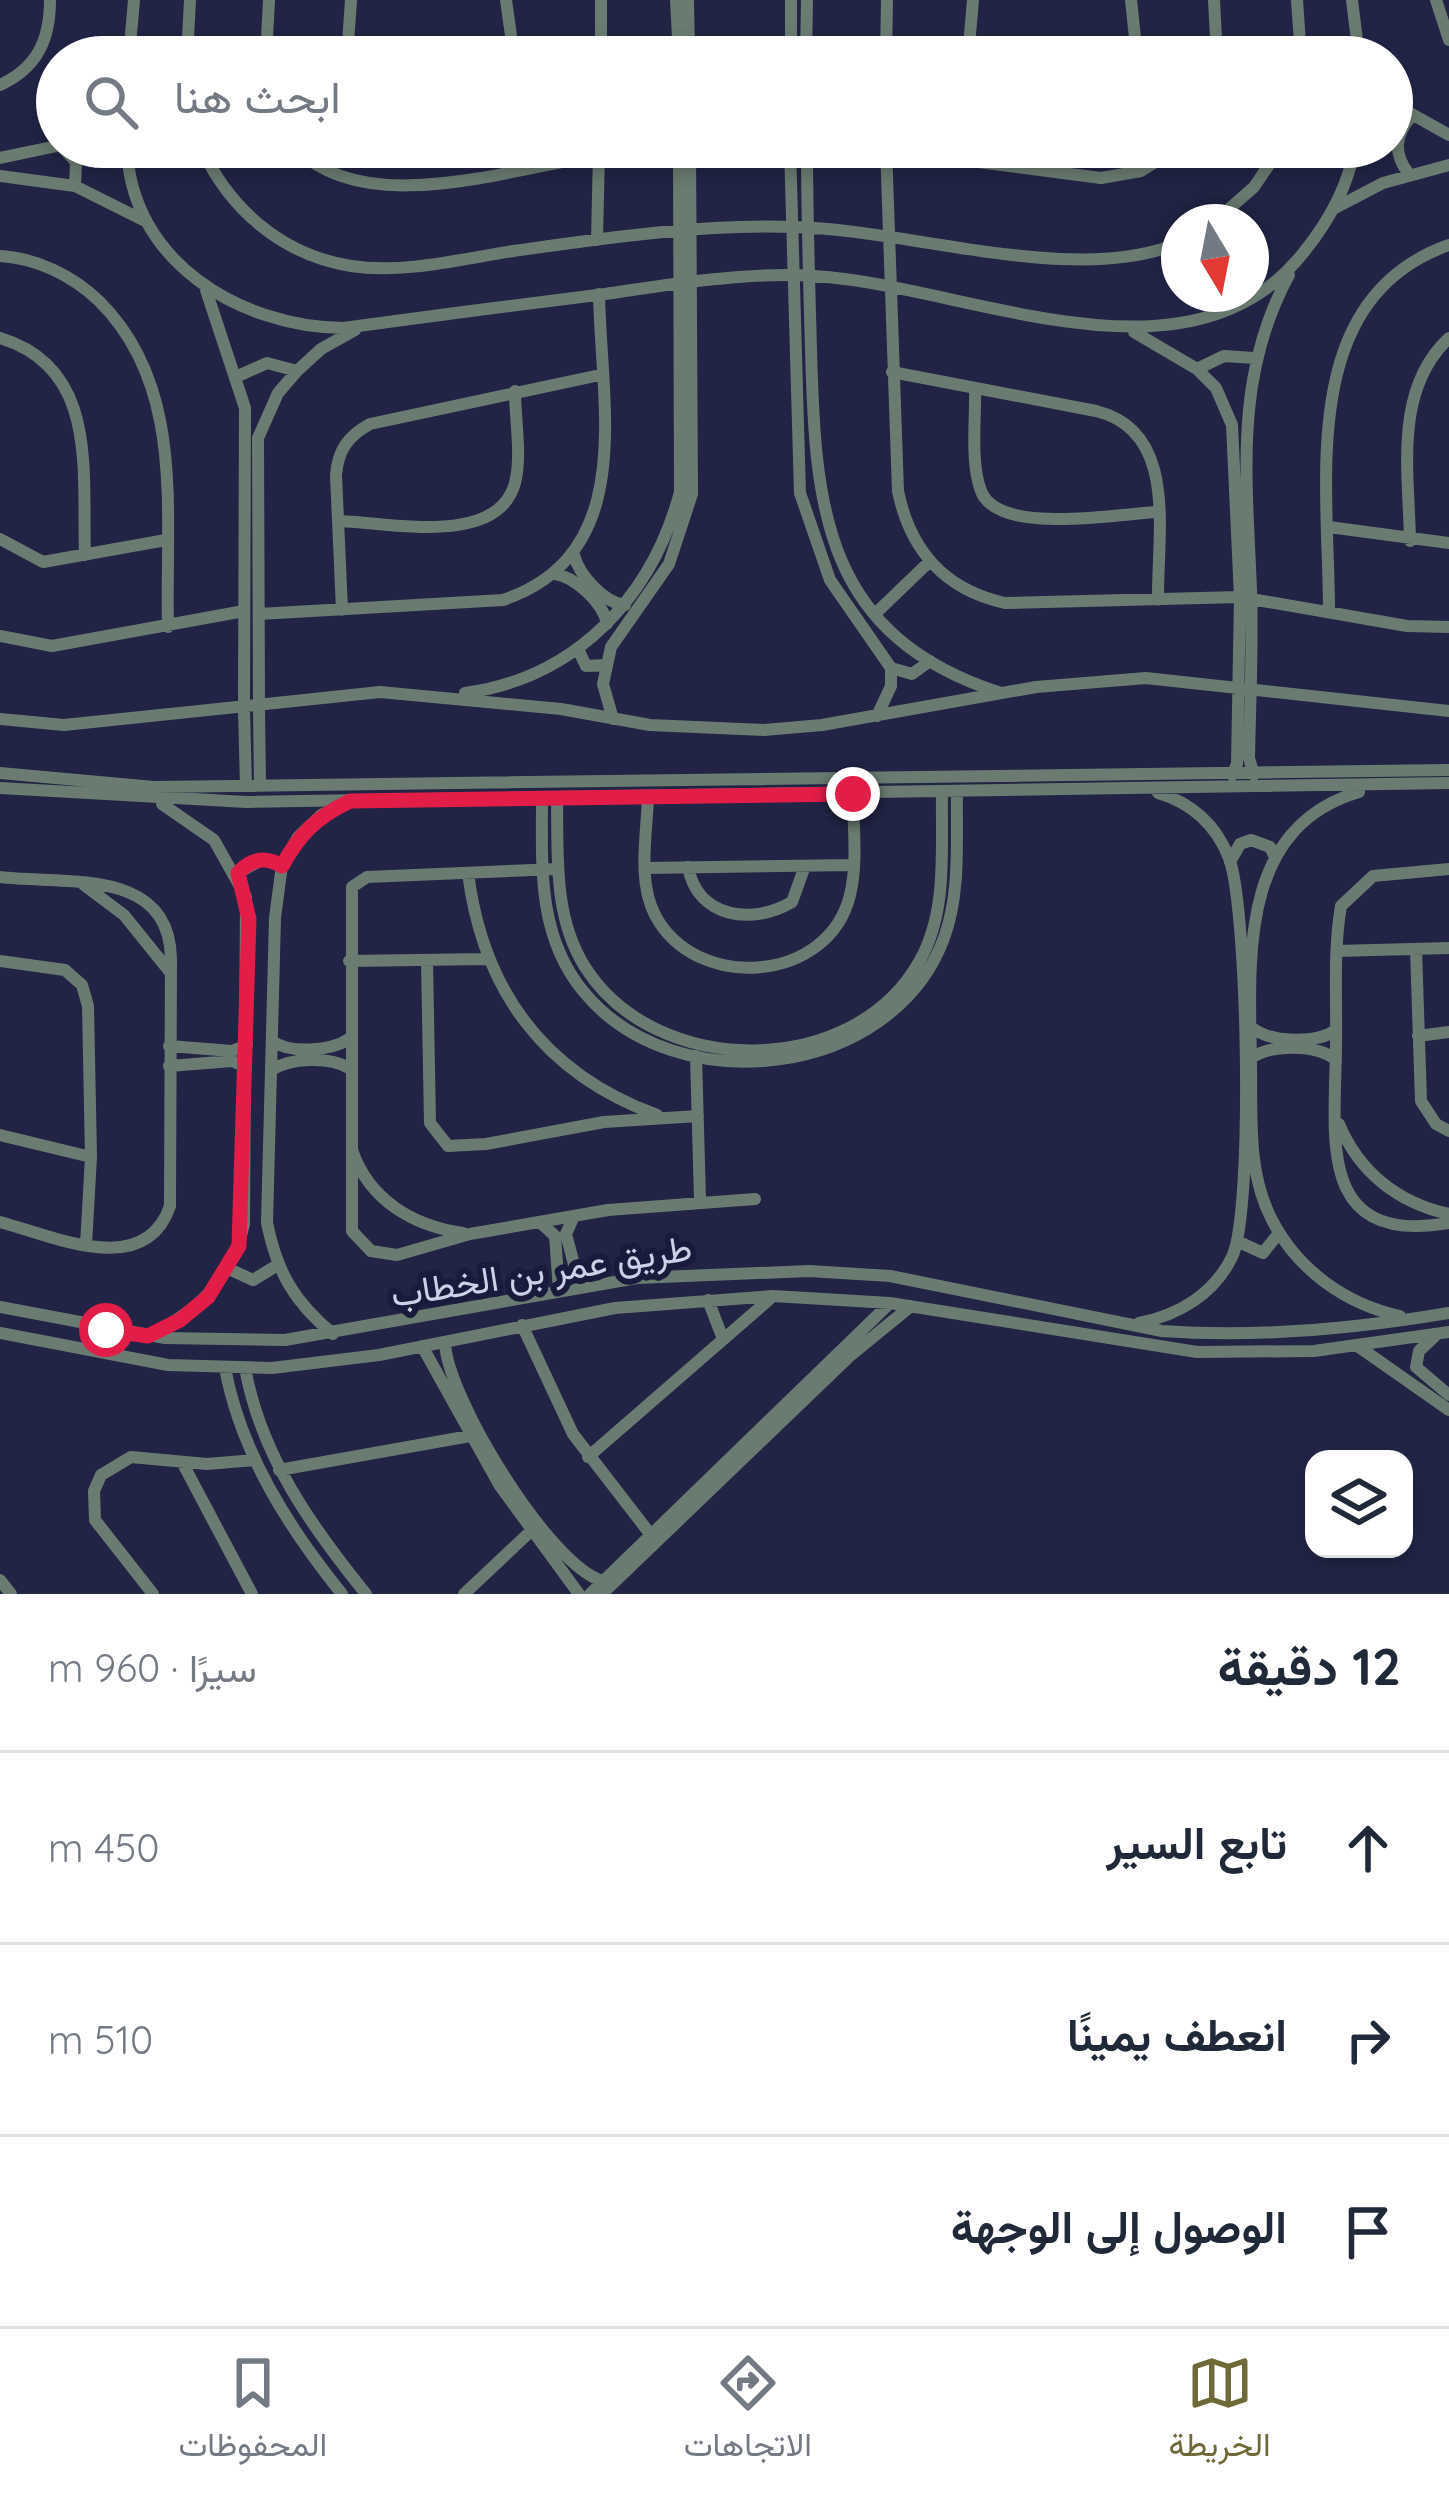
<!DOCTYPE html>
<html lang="ar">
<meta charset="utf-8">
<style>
:root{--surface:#fff;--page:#f2f2f3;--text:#1f2937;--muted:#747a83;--line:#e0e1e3;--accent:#6f6937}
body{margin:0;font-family:Quicksand,Vazirmatn,sans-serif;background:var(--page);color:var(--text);direction:rtl}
.controls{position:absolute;right:36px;bottom:36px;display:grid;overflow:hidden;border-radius:24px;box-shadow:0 6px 18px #0003}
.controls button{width:108px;height:108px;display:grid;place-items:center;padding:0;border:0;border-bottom:3px solid var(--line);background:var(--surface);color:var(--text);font:60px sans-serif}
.compass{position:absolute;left:1161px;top:204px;width:108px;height:108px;border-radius:50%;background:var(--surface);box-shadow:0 6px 18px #0003;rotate:170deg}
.stop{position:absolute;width:36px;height:36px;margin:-27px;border:9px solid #e11d48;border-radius:50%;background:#fff}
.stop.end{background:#e11d48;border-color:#fff;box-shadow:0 3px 12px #0008}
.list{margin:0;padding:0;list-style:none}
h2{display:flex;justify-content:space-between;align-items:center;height:156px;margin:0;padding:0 48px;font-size:51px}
h2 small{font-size:39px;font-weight:400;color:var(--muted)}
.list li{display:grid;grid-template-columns:78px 1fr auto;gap:36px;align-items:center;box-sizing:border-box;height:192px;padding:0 48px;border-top:3px solid var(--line)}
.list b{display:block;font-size:45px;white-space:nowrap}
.list em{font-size:39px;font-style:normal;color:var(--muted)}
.icon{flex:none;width:66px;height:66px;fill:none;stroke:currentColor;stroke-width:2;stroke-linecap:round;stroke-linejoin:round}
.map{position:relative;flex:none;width:1449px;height:1594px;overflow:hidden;direction:ltr}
.search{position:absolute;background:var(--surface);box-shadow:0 6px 18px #0003;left:36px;right:36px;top:36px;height:132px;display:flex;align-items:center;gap:30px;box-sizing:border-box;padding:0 42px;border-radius:66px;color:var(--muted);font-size:45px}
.sheet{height:732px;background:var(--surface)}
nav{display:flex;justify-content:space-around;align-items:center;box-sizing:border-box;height:168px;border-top:3px solid var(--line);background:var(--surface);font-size:33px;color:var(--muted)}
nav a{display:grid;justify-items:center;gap:6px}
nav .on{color:var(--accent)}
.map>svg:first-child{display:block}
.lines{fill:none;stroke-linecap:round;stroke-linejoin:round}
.minor{stroke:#6a7c71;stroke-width:12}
.route{stroke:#e11d48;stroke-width:15}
.labels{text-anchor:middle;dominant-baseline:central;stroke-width:12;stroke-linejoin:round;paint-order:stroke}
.street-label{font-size:36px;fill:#cdd1e7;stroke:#181b3b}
</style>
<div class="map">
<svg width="1449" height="1594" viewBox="0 0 1449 1594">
<rect width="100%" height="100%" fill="#212445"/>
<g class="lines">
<path class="minor" d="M506,0l8,57
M601,0v57
M676,0l3,57
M688,0l1,57
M1131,0l6,57
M1214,0l3,57
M1297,0l4,57
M1352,0l7,57
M1436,0l13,40
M129,57l5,-57
M187,57l3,-57
M266,57l3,-57
M347,57l4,-57
M791,57v-57
M806,57l1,-57
M886,57l1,-57
M968,57l5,-57
M0,85c37,-17 50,-45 50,-85
M1392,103l57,32
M62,147l14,15 -1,24
M127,147c3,114 113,180 216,181 87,-12 175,-23 262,-34 62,-9 127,-20 190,-19 158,2 389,129 509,-23 25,-31 44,-65 51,-105
M201,147c28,62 81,108 150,119 53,8 110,-7 162,-15 93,-13 186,-27 280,-24 115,2 282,60 386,16
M295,147c68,73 215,22 304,8
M790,147l10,346 30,87 61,88v18l-14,30
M807,147c0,67 2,134 4,202 4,160 13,287 190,344
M886,147l12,344c12,59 47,99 107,112l235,-6 167,29 42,1
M886,150l215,28 40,-7 39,-24
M0,158l57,-12
M1409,174c-15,-19 -15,-37 1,-56
M0,176l75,10 70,35
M1335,208l48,-25 66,-18
M1214,222l40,-35 27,-40
M597,240l2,-89
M0,256c37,2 73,20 99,45 87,86 66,213 69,326
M206,290l39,118 -1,294
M1134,332l63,37 19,19 16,37 8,172 -3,167 -5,11
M0,338c99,30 82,133 85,217
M1197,369l27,-13 30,2
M892,372l204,39c83,20 61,123 62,189
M238,376l29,-13 30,8
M975,388c1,31 -5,74 6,103 17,45 135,23 176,21
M338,521c50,1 159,27 177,-38 7,-27 0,-64 0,-92
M1329,527l120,16
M0,539l43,23 123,-22
M1410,541c-1,-68 -17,-151 39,-203
M574,555c5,20 30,48 51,50
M555,574c21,3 49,30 52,50
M342,610l-6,-135c2,-25 12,-39 34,-51l230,-49
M1329,611c0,-127 -33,-312 120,-366
M876,613l53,-51
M259,614l244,-14c135,-46 98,-192 96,-306
M0,636l52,10 192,-35
M578,649l8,17 19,-1
M891,668l21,6 18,-13
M465,693c111,-15 187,-96 215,-201l-1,-345
M259,701l-1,-263 20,-45 19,-22 24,-22 34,-19
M259,709l1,77
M244,710l2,76
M0,719l64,6 316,-33 181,17 89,16 114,5 58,-5 214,-38 110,-9 303,33
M613,719l-10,-35 8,-37 58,-83 23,-70 -2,-347
M0,773l154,14 1295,-17
M1254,775l-5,-17c1,-56 4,-112 2,-167 -4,-112 -18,-213 38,-316
M0,788l246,14 1203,-19
M1359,792c-123,36 -109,173 -108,274 1,52 -4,106 21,154 26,50 73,84 128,96
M648,797c-1,37 -11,83 7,118 41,78 174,68 195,-20 8,-32 3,-69 3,-101
M542,798c0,68 -5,137 41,193 92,113 310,87 361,-53 17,-46 12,-98 13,-146
M557,798c1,57 -4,118 28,169 71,112 268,112 334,-5 29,-50 22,-113 23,-169
M1230,862l10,-18 11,-4 19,7 5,10
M688,867c10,52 65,58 104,35l13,-36
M645,868l208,-3
M558,869l-191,8 -15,10v344l19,20 26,4 73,-21 138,-24 147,-11
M1449,869l-76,7 -32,30c-8,46 -4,94 -5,141 -1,92 -20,199 113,176
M238,873l25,-14 19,6
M468,873c15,118 77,201 189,242
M0,877c63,8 170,-11 171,82l-1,247c-25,74 -117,30 -170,16
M84,885l40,30 46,57
M1416,949l5,152 15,23 13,7
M1337,951l112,-3
M427,960l3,163 18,23 38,-2 118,-22 94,-6
M0,961l65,9 17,15 6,21 3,151 -5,88
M349,961l137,-2
M1251,1027c19,16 65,17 85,3
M1418,1036l31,-4
M272,1041c18,13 59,10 77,-2
M169,1046l63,5 15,-6
M696,1056l4,144
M1251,1058c21,-14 66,-14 85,2
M169,1066l63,-5 14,6
M271,1070c19,-12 58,-14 78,-2
M1339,1124c20,48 59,79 110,90
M0,1135l91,22
M352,1150c17,50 61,76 111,83
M574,1216l-8,18 14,53
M541,1223l14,13 4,54
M1239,1242l24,11 16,-20
M229,1269l24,11 23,-14
M708,1300l15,39
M0,1307l165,31 120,2 352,-62 172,-7 81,5 272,55c96,7 192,-2 287,-18
M1139,1323c40,-8 75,-29 93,-66 22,-44 16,-350 -3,-399 -13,-33 -37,-55 -71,-65
M522,1325l51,109 78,101
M0,1333l168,32 104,3 107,-13 236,-47 158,-12 117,7 307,49 117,-1 135,-19
M333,1334c-39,-32 -56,-62 -66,-111l8,-305 7,-53 16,-28 23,-22 22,-10
M150,1335c49,-25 82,-56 94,-111l2,-327 -32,-57 -52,-36
M1435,1336l-16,15 -3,16 33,28
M445,1342c1,54 105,225 158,239
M422,1346l78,140 79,108
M1359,1347l90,63
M225,1368c16,85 63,159 117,226
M245,1368c16,88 66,158 121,226
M588,1457l184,-160
M182,1462l70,132
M279,1470l191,-34
M0,1580l11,14
M153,1594l-58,-74 -1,-29 7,-16 30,-18 76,7 48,-4
M464,1594l67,-63
M590,1594l300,-291
M602,1594l249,-239 60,-49"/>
</g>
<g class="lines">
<path class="route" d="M106,1330l42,6 32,-16 28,-23 31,-51 10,-327 -11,-46c13,-14 27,-17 44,-7 18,-33 35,-49 68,-65l503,-7"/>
</g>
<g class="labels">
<g class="street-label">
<text transform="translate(541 1270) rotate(-9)">طريق عمر بن الخطاب</text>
</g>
</g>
</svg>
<div class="controls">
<button><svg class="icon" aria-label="layers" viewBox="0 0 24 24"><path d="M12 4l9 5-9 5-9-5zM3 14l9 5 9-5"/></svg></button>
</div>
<svg class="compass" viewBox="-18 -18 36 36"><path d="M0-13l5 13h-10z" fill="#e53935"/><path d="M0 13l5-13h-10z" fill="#747a83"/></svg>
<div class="stop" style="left:106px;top:1330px"></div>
<div class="stop end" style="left:853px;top:794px"></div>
<div class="search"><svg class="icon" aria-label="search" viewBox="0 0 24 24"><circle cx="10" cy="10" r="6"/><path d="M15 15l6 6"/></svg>ابحث هنا</div>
</div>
<section class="sheet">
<h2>12 دقيقة<small>سيرًا · 960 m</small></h2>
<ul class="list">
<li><svg class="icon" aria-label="ahead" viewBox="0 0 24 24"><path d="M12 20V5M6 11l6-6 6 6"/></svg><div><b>تابع السير</b></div><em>450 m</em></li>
<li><svg class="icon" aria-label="right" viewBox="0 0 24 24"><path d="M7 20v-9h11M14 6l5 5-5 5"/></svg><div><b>انعطف يمينًا</b></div><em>510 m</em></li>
<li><svg class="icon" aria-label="arrive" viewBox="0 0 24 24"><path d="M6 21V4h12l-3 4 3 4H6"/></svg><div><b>الوصول إلى الوجهة</b></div></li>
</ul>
</section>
<nav>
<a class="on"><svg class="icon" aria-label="map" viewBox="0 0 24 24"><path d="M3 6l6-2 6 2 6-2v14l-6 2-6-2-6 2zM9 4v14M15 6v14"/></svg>الخريطة</a>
<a><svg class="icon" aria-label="directions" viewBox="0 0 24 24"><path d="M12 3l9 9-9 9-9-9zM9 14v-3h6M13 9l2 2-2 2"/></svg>الاتجاهات</a>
<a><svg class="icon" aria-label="saved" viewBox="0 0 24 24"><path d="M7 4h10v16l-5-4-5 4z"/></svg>المحفوظات</a>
</nav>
